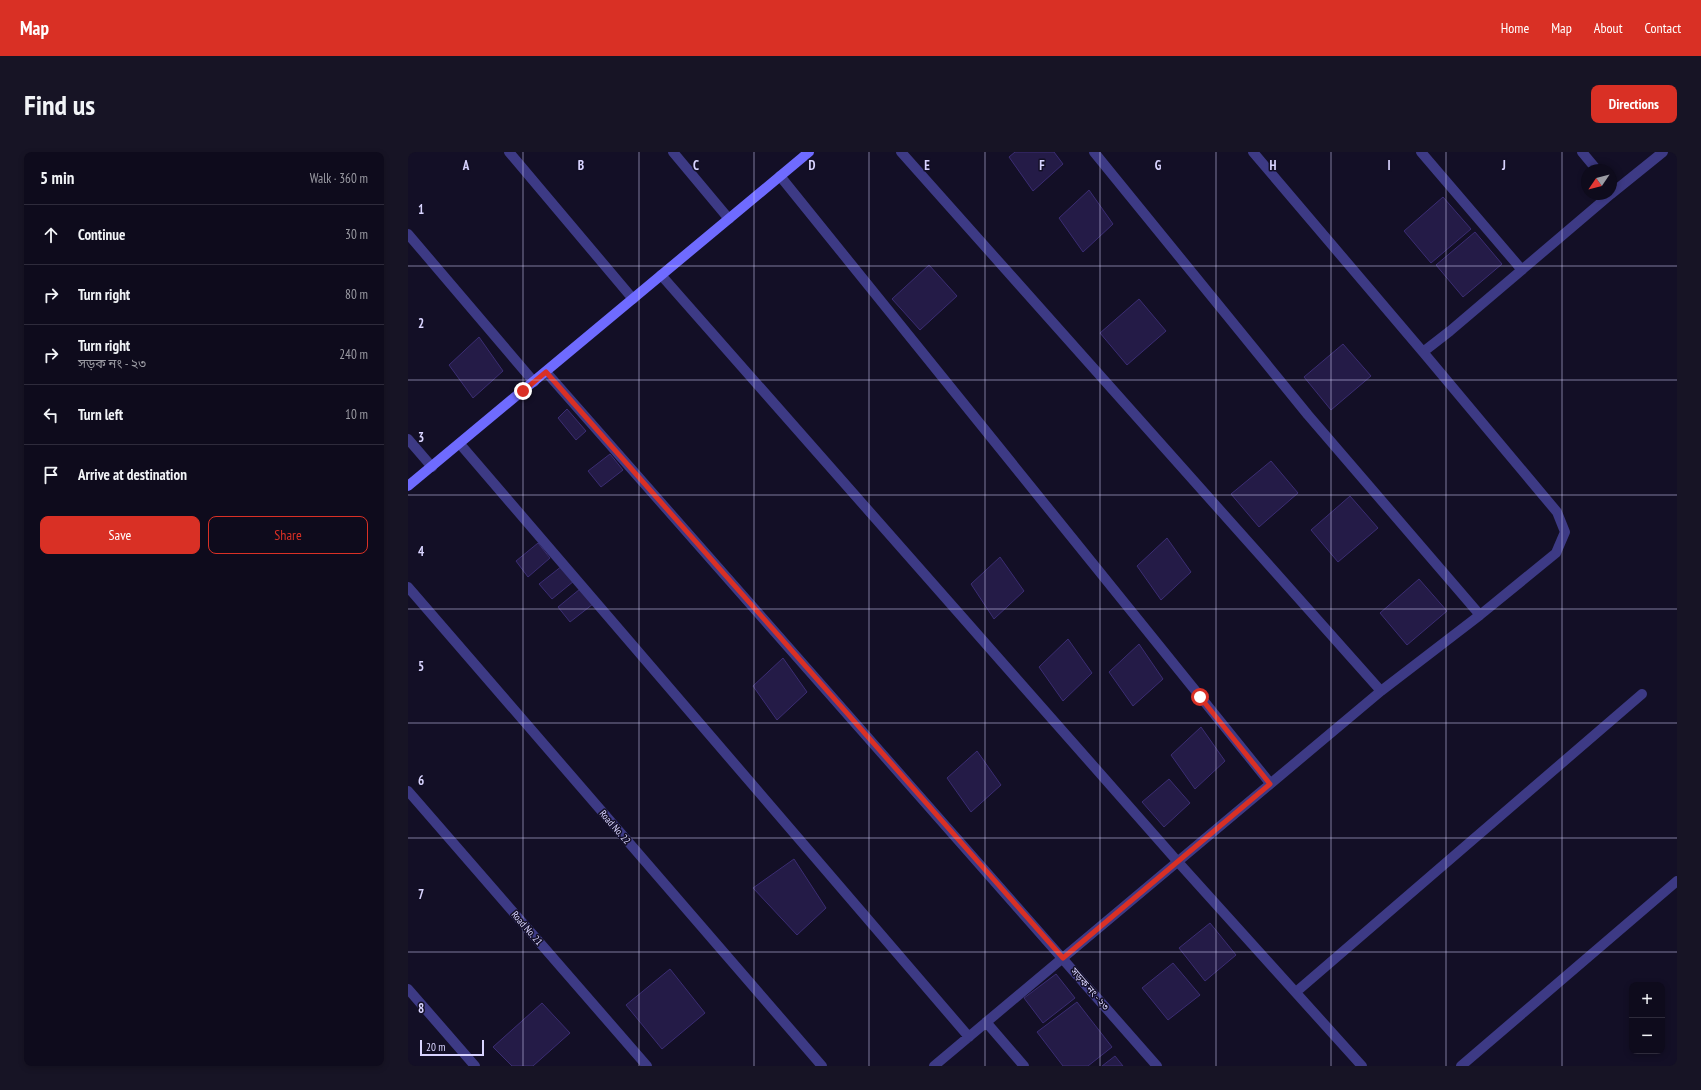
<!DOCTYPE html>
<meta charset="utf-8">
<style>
:root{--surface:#0e0b1c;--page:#171425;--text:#f1f3f6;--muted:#9b9ba3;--line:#2e2b3b;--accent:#d93025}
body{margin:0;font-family:"PT Sans Narrow","Noto Sans Bengali",sans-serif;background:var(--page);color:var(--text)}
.controls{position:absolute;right:12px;bottom:12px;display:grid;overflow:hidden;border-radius:8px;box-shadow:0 2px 6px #0003}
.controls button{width:36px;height:36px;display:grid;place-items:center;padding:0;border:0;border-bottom:1px solid var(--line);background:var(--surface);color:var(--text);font:20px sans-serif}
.compass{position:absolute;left:1173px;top:12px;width:36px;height:36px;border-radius:50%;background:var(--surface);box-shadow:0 2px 6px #0003;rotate:235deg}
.scale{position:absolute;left:12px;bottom:10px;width:64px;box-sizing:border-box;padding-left:4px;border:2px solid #d9d4ff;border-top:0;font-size:11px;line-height:14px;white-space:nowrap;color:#d9d4ff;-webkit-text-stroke:3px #130f26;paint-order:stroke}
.stop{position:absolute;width:12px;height:12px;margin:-9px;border:3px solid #d93025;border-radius:50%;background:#fff}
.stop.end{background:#d93025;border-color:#fff;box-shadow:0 1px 4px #0008}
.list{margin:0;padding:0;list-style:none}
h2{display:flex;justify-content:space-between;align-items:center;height:52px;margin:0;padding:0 16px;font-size:17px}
h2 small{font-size:13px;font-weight:400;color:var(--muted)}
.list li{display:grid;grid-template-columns:26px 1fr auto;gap:12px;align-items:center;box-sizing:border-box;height:60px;padding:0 16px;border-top:1px solid var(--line)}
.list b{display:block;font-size:15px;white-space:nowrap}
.list p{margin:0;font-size:13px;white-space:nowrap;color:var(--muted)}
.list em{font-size:13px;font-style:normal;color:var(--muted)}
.actions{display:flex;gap:8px;padding:12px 16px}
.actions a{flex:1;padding:9px 0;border:1px solid var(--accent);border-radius:8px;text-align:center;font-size:14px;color:var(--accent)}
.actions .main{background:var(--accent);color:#fff}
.icon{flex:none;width:22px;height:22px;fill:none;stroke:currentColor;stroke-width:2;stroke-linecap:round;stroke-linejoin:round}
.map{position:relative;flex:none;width:1269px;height:914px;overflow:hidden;border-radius:8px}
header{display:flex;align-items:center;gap:24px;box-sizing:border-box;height:56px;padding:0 20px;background:var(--accent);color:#fff}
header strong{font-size:19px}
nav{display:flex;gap:22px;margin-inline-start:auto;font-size:14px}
.intro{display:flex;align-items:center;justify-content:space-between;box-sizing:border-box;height:96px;padding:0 24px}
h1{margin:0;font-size:28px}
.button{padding:10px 18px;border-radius:8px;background:var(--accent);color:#fff;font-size:14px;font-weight:700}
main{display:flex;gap:24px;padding:0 24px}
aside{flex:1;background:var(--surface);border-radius:8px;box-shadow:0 2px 6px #0003}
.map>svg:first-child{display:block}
.building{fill:#241b47;stroke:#3b2d73}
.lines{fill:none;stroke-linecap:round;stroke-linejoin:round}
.street{stroke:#3d3a85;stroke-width:10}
.secondary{stroke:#6f6bff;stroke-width:10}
.route{stroke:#d93025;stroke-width:5}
.grid{fill:none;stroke:#d9d4ff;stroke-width:1;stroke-opacity:0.55}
.labels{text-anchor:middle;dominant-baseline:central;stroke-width:3;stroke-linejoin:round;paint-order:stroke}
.street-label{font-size:10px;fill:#d9d4ff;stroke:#130f26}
.grid-label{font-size:13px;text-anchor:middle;font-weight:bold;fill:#d9d4ff;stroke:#130f26;stroke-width:3;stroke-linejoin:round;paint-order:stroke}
</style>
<header>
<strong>Map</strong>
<nav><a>Home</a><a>Map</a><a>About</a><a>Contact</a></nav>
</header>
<div class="intro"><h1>Find us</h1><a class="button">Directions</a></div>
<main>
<aside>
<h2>5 min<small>Walk · 360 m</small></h2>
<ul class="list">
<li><svg class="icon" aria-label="ahead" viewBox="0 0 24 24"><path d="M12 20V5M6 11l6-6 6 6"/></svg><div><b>Continue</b></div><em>30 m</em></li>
<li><svg class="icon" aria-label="right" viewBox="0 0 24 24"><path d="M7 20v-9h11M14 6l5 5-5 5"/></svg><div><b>Turn right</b></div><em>80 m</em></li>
<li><svg class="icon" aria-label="right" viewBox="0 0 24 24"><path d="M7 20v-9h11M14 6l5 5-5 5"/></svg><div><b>Turn right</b><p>সড়ক নং - ২৩</p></div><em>240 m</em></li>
<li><svg class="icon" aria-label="left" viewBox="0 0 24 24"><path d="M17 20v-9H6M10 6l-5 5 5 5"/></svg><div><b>Turn left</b></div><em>10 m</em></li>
<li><svg class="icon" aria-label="arrive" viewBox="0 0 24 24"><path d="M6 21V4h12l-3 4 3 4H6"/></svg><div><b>Arrive at destination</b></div></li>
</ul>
<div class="actions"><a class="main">Save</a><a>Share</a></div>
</aside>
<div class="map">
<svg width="1269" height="914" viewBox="0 0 1269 914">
<rect width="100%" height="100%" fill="#130f26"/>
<path class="building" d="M607,0h39l9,12 -30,27 -24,-34z
M681,38l24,34 -30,28 -24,-34z
M1035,45l28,32 -40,34 -27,-32z
M1067,80l27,32 -39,33 -27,-32z
M521,113l28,31 -37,34 -28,-31z
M731,147l27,32 -39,34 -27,-32z
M71,185l24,34 -30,27 -24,-33z
M935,192l28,32 -40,34 -27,-33z
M159,257l19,22 -10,9 -18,-22z
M202,302l13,16 -22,17 -13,-16z
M863,309l27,32 -39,34 -28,-33z
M942,344l28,32 -40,34 -27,-32z
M759,386l24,34 -30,28 -24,-34z
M130,391l12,15 -22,19 -12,-16z
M592,405l24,34 -30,28 -23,-35z
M154,414l12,15 -22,18 -13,-15z
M1011,427l28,32 -40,34 -27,-32z
M172,437l13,15 -23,18 -12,-15z
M660,487l24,34 -29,28 -24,-34z
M731,492l24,35 -30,27 -24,-34z
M375,506l24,34 -30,28 -24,-34z
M793,575l24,34 -30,28 -24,-34z
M569,599l24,34 -30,27 -24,-34z
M761,627l21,24 -26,24 -22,-25z
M386,707l32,49 -29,27 -44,-47z
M802,771l26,32 -31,26 -26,-33z
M765,811l27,32 -32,25 -26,-32z
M262,817l35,44 -43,36 -36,-44z
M648,822l19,24 -32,25 -19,-25z
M669,850l35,45 -24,19h-25l-26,-34z
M134,851l28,30 -37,33h-21l-19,-19z
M707,904l8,10h-21z"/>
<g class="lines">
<path class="street" d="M101,0l124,147
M265,0l56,67
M493,0l480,539
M686,0l214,263 172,200
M1013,0l101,118
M1174,0l15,18
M372,24l490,607
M1203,42l52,-42
M0,82l126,148
M253,123l517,587 184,204
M1015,200l27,-21 161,-137
M138,220l611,694
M0,287l24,28
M52,292l509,593
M0,435l414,479
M0,639l239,275
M0,837l67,77
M888,840l346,-298
M578,870l38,44
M526,914l447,-375 99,-76 76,-62 9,-21 -8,-20 -134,-160 -170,-200
M1053,914l216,-185"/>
<path class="secondary" d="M0,334l401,-334"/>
</g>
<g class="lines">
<path class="route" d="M115,239l23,-19 517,586 207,-174 -70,-87"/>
</g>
<path class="grid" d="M115,0v914M231,0v914M346,0v914M461,0v914M577,0v914M692,0v914M808,0v914M923,0v914M1038,0v914M1154,0v914M0,114h1269M0,228h1269M0,343h1269M0,457h1269M0,571h1269M0,686h1269M0,800h1269"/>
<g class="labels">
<g class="street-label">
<text transform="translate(207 675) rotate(49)">Road No. 22</text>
<text transform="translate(119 776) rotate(49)">Road No. 21</text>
<text transform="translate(682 837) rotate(49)">সড়ক নং - ২৩</text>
</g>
</g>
<g class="grid-label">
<text x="58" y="18">A</text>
<text x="173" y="18">B</text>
<text x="288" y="18">C</text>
<text x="404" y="18">D</text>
<text x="519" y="18">E</text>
<text x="634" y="18">F</text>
<text x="750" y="18">G</text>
<text x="865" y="18">H</text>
<text x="981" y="18">I</text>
<text x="1096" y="18">J</text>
<text x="13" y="62">1</text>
<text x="13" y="176">2</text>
<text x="13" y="290">3</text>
<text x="13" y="404">4</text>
<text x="13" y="519">5</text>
<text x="13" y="633">6</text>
<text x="13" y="747">7</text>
<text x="13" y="861">8</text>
</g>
</svg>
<div class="controls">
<button>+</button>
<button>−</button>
</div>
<svg class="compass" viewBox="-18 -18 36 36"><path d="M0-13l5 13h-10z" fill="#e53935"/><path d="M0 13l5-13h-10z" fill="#9b9ba3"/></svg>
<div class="scale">20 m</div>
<div class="stop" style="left:792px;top:545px"></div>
<div class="stop end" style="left:115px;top:239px"></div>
</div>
</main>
